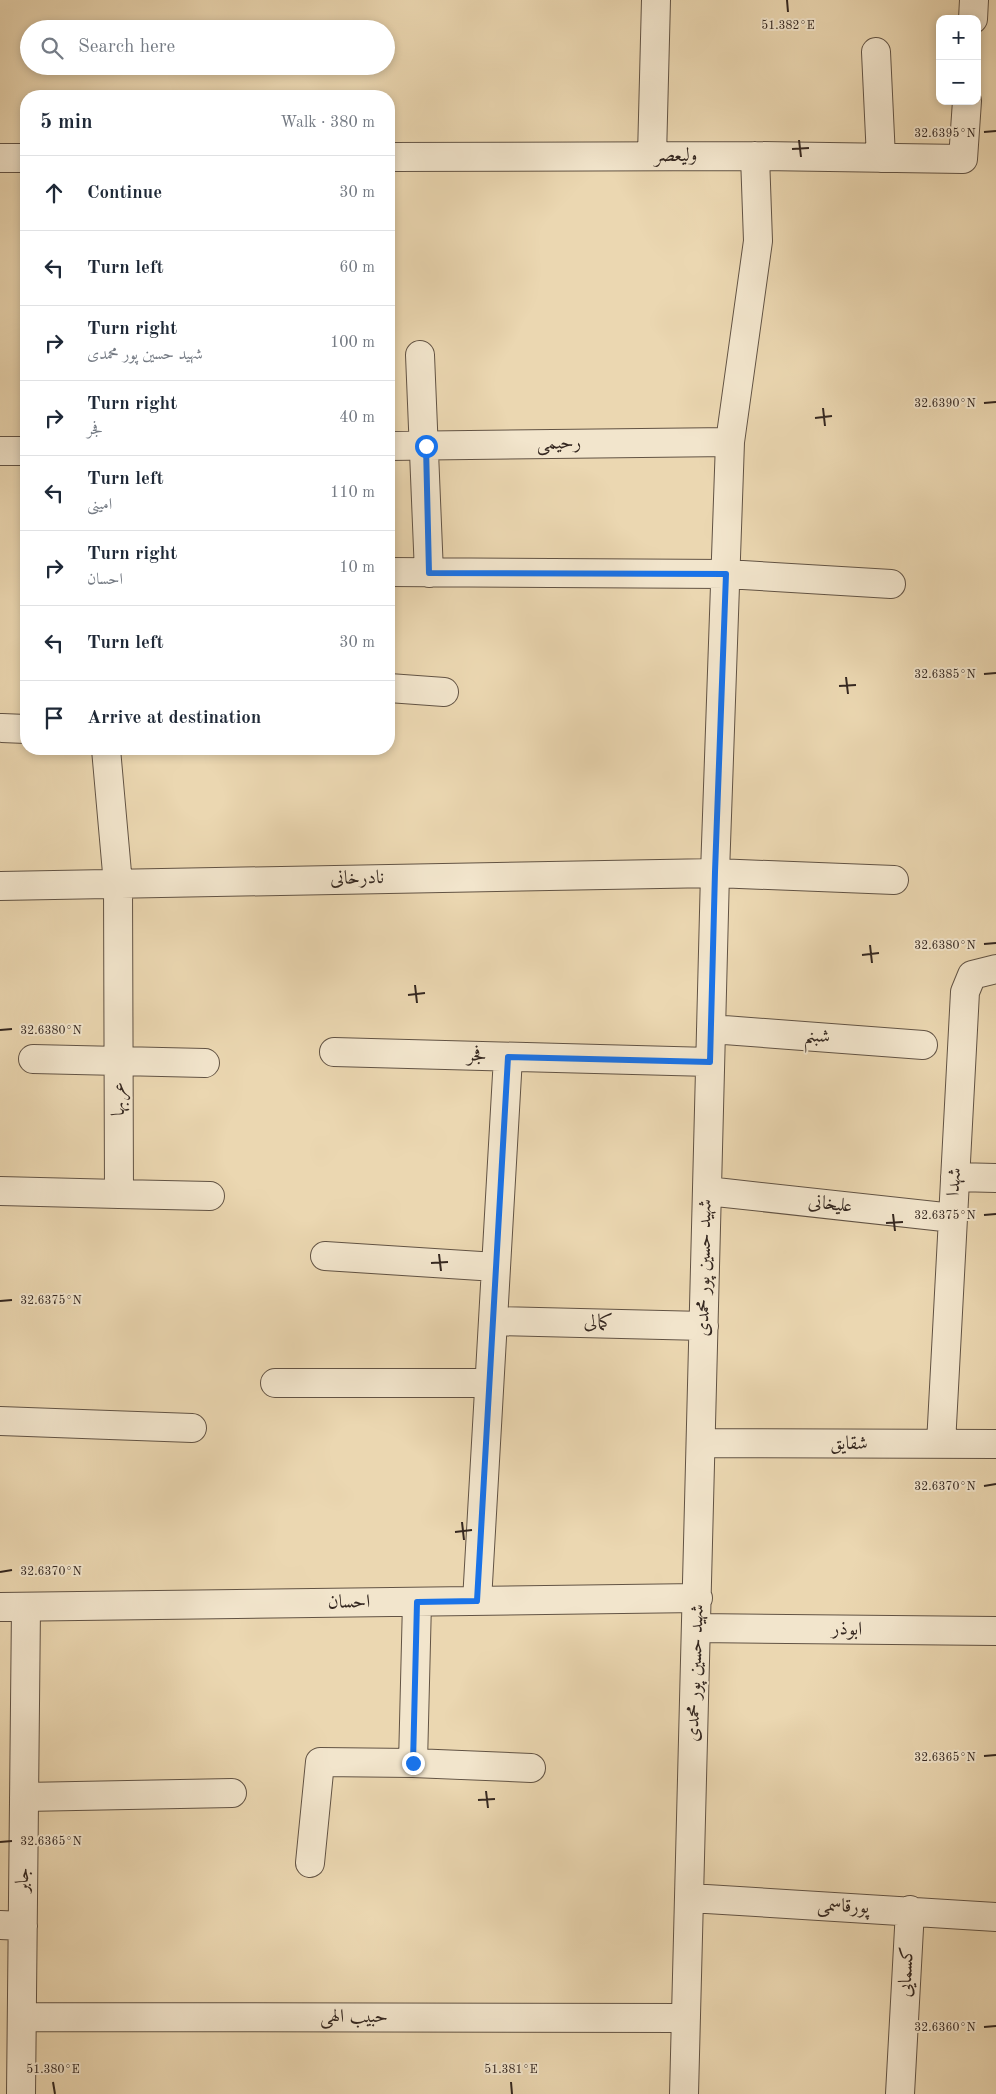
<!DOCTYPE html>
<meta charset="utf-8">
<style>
:root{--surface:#fff;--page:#f6f6f7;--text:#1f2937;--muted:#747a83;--line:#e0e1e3}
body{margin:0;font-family:"Old Standard TT",Amiri,serif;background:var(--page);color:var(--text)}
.controls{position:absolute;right:15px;top:15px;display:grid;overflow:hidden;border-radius:10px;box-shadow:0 2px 8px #0003}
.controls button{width:45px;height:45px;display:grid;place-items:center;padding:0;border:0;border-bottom:1px solid var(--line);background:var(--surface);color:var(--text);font:25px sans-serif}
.stop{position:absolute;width:15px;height:15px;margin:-11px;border:4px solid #1a73e8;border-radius:50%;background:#fff}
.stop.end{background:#1a73e8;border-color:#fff;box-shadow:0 1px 5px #0008}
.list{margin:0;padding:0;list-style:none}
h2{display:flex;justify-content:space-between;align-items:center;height:65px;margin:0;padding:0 20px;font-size:21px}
h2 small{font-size:16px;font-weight:400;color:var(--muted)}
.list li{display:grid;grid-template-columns:32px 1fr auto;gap:15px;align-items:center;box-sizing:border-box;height:75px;padding:0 20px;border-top:1px solid var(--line)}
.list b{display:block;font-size:19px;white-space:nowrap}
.list p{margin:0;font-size:16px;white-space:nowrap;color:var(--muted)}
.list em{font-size:16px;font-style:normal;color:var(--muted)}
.icon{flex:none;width:28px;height:28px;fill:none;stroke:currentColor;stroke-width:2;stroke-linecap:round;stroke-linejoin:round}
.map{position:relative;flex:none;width:996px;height:2094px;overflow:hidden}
.search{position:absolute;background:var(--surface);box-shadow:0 2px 8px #0003;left:20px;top:20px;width:375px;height:55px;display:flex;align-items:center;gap:12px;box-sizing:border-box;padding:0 18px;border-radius:28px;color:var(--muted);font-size:19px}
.panel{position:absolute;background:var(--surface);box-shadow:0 2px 8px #0003;left:20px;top:90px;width:375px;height:665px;border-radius:20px}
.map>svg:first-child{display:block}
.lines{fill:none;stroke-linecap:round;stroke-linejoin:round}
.minor-casing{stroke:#625344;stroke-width:30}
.minor{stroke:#f2e5cc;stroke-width:28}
.route{stroke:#1a73e8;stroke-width:6}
.ticks{fill:none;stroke:#342720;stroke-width:2}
.labels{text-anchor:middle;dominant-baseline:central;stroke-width:4;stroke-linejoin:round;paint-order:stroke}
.street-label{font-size:19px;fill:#342720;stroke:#f2e5cc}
.ticks-label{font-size:12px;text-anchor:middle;fill:#342720;stroke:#f2e5cc;stroke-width:4;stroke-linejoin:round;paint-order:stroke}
</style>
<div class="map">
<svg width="996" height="2094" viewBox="0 0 996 2094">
<rect width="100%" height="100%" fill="#ebd7b1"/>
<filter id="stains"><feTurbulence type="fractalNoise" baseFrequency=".004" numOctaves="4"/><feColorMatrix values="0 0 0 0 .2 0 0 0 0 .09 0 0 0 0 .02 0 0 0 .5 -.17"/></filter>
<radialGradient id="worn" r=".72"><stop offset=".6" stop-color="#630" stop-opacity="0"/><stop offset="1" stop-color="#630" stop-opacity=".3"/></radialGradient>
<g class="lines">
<g class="minor-casing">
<path id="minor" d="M973,19l1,-19
M876,52l5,106
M652,156l4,-156
M389,157l366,-1 208,3 4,-58
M0,158h26
M420,355l9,218
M389,446l341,-4
M0,451h26
M389,572l337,2 165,10
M389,688l55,4
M2,728l24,1
M0,886l715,-13 179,7
M711,1029l212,16
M334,1052l376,10
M33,1059l172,4
M955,1177l41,1
M0,1191l119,3 -1,-310 -12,-135
M707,1191l246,27
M119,1194l91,2
M325,1256l171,11
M493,1321l211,5
M275,1383h214
M0,1421l192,7
M701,1443l295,1
M941,1444l24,-452 7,-17 24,-6
M477,1601l31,-544
M0,1607l698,-9
M697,1628l299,3
M413,1763l4,-161
M24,1797l208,-4
M310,1863l10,-101 93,1 118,5
M690,1898l306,19
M0,1925l23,1
M22,2017l664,1
M21,2094l5,-487
M684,2094l31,-1221 15,-431 28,-201 -3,-85
M900,2094l10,-184"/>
</g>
<use href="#minor" class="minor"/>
</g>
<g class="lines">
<path class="route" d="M413,1763l4,-161 60,-1 31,-544 202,5 5,-190 11,-298 -297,-1 -3,-127"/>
</g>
<path class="ticks" d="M787,0l1,12M984,132l12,-1M799,140l2,17M792,149l17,-1M984,403l12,-1M823,408l2,18M815,418l17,-2M984,674l12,-1M846,677l2,17M839,686l17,-1M984,944l12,-1M870,945l2,18M862,955l17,-2M415,985l2,18M408,995l17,-2M0,1030l12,-1M893,1214l2,17M984,1215l12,-1M886,1223l17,-1M439,1254l2,17M431,1263l17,-1M0,1301l12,-1M984,1486l12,-2M462,1522l2,18M455,1532l17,-2M0,1572l12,-2M984,1756l12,-1M486,1791l2,17M478,1800l17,-1M0,1842l12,-1M984,2027l12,-1M53,2082l2,12M511,2082l1,12"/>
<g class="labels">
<g class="street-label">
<text x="676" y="156">ولیعصر</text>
<text transform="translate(559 444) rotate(-1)">رحیمی</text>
<text transform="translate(357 879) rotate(-1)">نادرخانی</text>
<text transform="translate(817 1037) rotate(4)">شبنم</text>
<text transform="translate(477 1056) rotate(2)">فجر</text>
<text transform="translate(119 1099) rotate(-90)">عربها</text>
<text transform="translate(955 1182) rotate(-87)">شهدا</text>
<text transform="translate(830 1205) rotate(6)">علیخانی</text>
<text transform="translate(705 1268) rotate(-89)">شهید حسین پور محمدی</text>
<text transform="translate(598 1323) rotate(1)">کمالی</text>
<text x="849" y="1444">شقایق</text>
<text transform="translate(349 1603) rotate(-1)">احسان</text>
<text transform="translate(847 1630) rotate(1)">ابوذر</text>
<text transform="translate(696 1673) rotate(-88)">شهید حسین پور محمدی</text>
<text transform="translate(23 1880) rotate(-90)">جابر</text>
<text transform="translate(843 1907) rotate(3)">پورقاسمی</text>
<text transform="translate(907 1972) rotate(-87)">کسمایی</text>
<text x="354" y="2017">حبیب الهی</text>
</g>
</g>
<g class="ticks-label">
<text x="788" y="29">51.382°E</text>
<text x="945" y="137">32.6395°N</text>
<text x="945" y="407">32.6390°N</text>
<text x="945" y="678">32.6385°N</text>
<text x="945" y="949">32.6380°N</text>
<text x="51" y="1034">32.6380°N</text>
<text x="945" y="1219">32.6375°N</text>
<text x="51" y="1304">32.6375°N</text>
<text x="945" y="1490">32.6370°N</text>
<text x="51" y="1575">32.6370°N</text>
<text x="945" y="1761">32.6365°N</text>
<text x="51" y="1845">32.6365°N</text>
<text x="945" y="2031">32.6360°N</text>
<text x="53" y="2073">51.380°E</text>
<text x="511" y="2073">51.381°E</text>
</g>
<rect width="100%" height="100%" filter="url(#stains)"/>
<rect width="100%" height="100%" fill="url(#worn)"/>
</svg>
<div class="controls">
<button>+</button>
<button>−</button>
</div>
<div class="stop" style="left:426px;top:446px"></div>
<div class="stop end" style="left:413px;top:1763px"></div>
<div class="search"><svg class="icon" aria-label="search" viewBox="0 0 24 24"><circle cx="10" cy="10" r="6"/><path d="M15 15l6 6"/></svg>Search here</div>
<section class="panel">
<h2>5 min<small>Walk · 380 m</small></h2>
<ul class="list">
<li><svg class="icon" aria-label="ahead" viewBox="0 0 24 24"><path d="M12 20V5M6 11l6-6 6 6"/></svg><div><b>Continue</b></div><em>30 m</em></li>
<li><svg class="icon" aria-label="left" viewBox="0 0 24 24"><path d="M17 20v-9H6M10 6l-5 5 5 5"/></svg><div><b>Turn left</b></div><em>60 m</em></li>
<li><svg class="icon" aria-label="right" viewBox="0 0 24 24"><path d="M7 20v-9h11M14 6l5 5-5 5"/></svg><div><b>Turn right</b><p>شهید حسین پور محمدی</p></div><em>100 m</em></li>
<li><svg class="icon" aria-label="right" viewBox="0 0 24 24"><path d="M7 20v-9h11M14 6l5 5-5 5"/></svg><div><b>Turn right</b><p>فجر</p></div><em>40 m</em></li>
<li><svg class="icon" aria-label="left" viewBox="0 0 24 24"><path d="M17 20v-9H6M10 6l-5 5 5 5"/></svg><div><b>Turn left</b><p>امینی</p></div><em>110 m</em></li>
<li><svg class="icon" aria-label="right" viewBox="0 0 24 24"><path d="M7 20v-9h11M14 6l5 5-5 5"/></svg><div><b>Turn right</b><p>احسان</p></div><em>10 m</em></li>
<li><svg class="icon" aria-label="left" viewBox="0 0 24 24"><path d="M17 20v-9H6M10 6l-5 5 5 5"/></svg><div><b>Turn left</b></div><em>30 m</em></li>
<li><svg class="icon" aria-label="arrive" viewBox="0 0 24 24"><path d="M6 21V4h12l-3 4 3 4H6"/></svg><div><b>Arrive at destination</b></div></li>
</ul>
</section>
</div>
